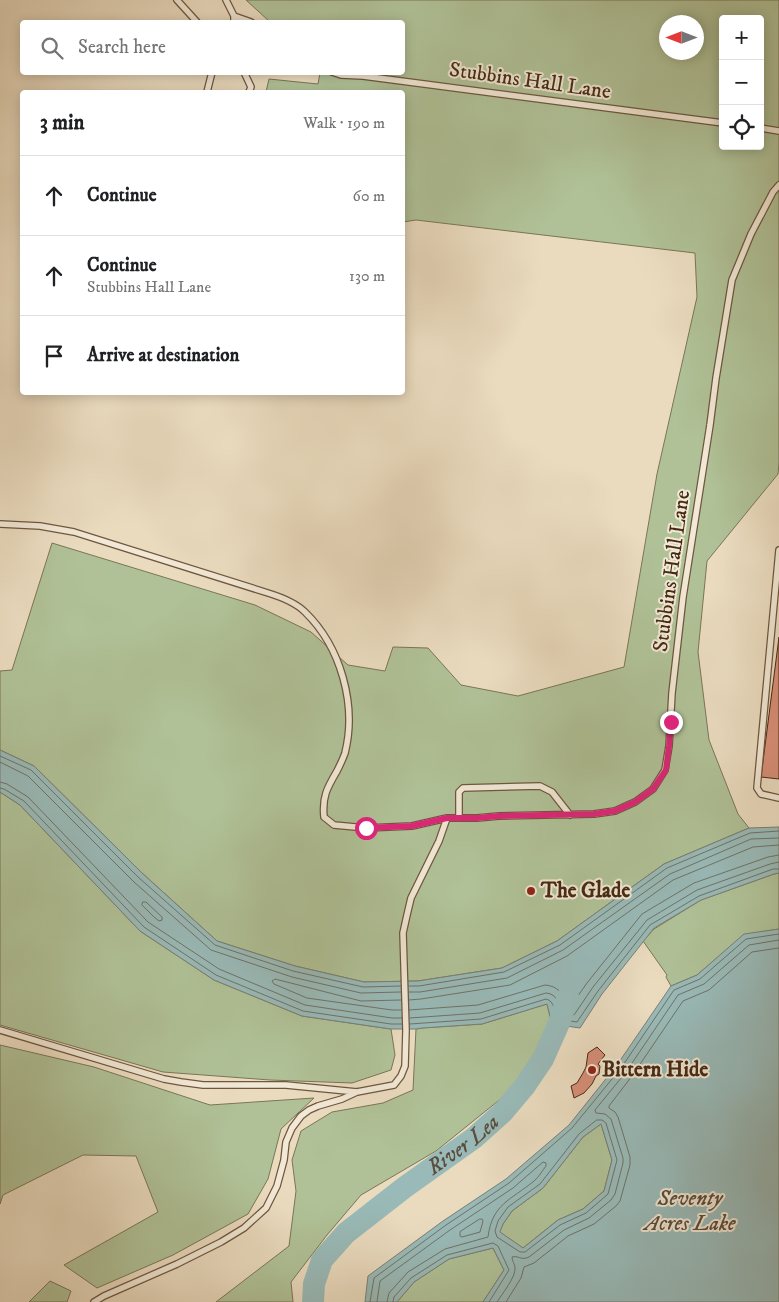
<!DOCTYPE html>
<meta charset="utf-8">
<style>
:root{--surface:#fff;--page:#f2f2f2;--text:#202124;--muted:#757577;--line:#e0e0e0}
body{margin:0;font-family:"IM FELL DW Pica",serif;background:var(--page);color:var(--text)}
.controls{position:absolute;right:15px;top:15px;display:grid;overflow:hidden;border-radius:5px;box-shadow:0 2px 12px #0003}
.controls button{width:45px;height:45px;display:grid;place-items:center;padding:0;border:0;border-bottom:1px solid var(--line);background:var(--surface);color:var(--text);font:25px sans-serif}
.compass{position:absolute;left:659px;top:15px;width:45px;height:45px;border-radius:50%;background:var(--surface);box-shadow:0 2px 12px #0003;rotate:270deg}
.stop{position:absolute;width:15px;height:15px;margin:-11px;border:4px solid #db2777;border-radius:50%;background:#fff}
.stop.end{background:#db2777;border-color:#fff;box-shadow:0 1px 5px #0008}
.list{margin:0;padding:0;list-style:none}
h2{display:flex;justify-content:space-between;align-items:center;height:65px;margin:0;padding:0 20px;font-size:21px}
h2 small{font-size:16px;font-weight:400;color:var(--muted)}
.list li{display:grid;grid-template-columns:32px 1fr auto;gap:15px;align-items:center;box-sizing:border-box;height:80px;padding:0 20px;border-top:1px solid var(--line)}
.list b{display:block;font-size:19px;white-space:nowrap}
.list p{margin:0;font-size:16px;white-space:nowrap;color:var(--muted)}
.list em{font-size:16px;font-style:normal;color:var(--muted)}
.icon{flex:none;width:28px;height:28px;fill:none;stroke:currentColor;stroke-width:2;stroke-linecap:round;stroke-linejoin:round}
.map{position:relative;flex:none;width:779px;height:1302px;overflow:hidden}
.search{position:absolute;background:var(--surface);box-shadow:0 2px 12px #0003;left:20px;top:20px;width:385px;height:55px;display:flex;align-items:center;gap:12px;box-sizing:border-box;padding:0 18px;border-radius:5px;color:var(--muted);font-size:19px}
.panel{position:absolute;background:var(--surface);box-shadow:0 2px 12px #0003;left:20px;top:90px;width:385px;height:305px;border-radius:5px}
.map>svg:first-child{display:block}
.green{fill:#b0c197;stroke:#7b7556;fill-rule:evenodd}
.water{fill:#99bab8;stroke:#788076;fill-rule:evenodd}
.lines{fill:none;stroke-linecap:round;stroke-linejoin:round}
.shore{stroke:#707266;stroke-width:1}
.river{stroke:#99bab8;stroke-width:22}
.building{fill:#d78e77;stroke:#462914}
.lane-casing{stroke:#6f563f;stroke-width:8}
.lane{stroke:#f1e8d5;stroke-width:5.5}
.route{stroke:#db2777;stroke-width:6}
.poi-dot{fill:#8f2418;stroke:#f1e8d5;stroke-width:2}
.labels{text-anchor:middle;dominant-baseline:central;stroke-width:4;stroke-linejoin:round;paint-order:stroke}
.street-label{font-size:21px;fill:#462914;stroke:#f1e8d5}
.poi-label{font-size:21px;font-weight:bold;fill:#462914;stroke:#f1e8d5;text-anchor:start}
.water-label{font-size:22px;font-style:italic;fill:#5b4d3d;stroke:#f1e8d5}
</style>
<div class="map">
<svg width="779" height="1302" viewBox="0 0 779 1302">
<rect width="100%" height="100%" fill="#eadbbf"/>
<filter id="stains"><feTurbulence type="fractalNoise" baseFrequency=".004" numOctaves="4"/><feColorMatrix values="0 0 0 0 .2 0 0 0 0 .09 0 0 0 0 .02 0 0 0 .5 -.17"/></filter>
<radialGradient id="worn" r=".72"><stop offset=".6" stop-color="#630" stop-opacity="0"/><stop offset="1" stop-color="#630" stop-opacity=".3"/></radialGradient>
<path class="green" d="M246,0h533v462l-1,12 -71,87 -9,91 11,88 29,74 11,14 -85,36 -107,77 -55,27 -84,13 -54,1 -69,-16 -78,-25 -75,-68 -108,-107 -34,-16v-79l12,-1 40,-127 203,62 56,27 37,33 37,6 8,-24 35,1 33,37 57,11 106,-29 33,-193 40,-177 -2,-44 -279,-33 -13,2 -1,-130h-136l3,-13 49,5 2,-11 82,-1v-50h-132zM723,19h37v127h-37zM666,22h30v30h-30z
M0,792l20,13 120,126 74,49 88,36 89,13 4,26 -4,15 -39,13 -82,-3 -107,-8 -163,-47z
M779,873v56l-35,6 -47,40 -26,11 -5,-9 1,-2 -24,-34 11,-12 47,-29 73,-26z
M547,1004l5,20 -39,65 -77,62 -75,44 -34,40 -36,47 2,20h-77l73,-56 7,-55 -4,-31 9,-29 31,-19 51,-9 30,-13 3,-61 6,-1 60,-4z
M0,1045l94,22 116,38 104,-7 -33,31 -13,50 -20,35 -75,41 -76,33 -33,-23 94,-53 -22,-56 -53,-1 -80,40 -3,9z
M601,1124l11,36 -8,31 -21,18 -25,11 -35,28 -24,-16 4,-8 9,-13 31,-23 40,-51z
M493,1248l11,22 -21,32h-86l17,-20 35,-23z
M50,1281l21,10 -4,11h-38z"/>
<path class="water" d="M0,750l34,16 108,107 75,68 78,25 69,16 54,-1 84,-13 55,-27 107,-77 85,-36 30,-1v46l-5,1 -73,26 -47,28 -52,66 -22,34 -28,-4 -5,-20 -65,20 -60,4 -6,1h-25l-89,-13 -88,-36 -74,-49 -120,-126 -20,-13z
M779,929v373h-296l21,-32 -11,-22 -44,11 -35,23 -17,20h-32l3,-26 75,-55 63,-42 63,-54 48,-60 54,-79 26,-11 47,-41zM601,1124l11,36 -8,31 -21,18 -25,11 -35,28 -23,-16 3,-8 9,-13 31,-23 40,-51z"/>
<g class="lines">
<path class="shore" d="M0,756l31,14 107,107 77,68 78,26 70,16 38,-1
M0,762l28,14 106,106 77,68 81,27 69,16 40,-1
M0,782l7,2 21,13 120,125 71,47 86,36 87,13h10
M0,788l4,1 20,12 120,126 72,48 87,36 88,13h11
M143,902h3l16,15v3l-3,1 -6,-5 -11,-11z
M409,986h10l85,-14 56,-27 107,-77 83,-35 29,-2
M409,992h11l87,-14 56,-28 107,-76 81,-35 28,-1
M401,1000l-40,1 -86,-22 -3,2 2,3 33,14 85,12h9
M409,1000l12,-1 89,-14 57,-29 106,-76 80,-33 26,-2
M409,1010l69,-5 67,-20c13,1 19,9 22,21l3,1 17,-24 55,-69 52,-31 74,-26 11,-2
M410,1018l70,-5 66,-20c12,1 12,11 16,20l12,2 19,-28 54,-67 50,-30 73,-26 9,-2
M410,1024l71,-5 65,-20c9,2 8,13 11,20l20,3 21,-31 52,-66 49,-29 74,-27h6
M597,1120h5l4,3 11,37 -9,34 -22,19 -26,12 -35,27h-5l-23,-15 -2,-6 3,-10 10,-14 32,-23 39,-50z
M480,1219h2l1,2 -3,11 -18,5 -2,-1v-4z
M370,1302l4,-24 72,-53 63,-42 63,-55 49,-60 53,-78 26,-11 46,-40 33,-5
M377,1302l3,-21 70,-51 63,-42 30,-26 3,1v3c-4,5 -7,11 -12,15 -23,19 -42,23 -46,56l-43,12 -37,23 -19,21 -2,9
M393,1302l1,-5 17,-19 36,-23 46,-12 5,3 11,24 -20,32
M497,1302c5,-8 19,-25 18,-34 0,-4 -3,-7 -3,-11 6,-2 9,4 17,0l35,-27 25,-12 22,-18 4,-6 8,-31v-5l-12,-39 -6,-5 -9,-1 -1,-3 31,-38 52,-77 26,-11 45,-39 30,-5
M506,1302l15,-24 3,-11 10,-4 34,-27 26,-12 22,-18 4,-5 10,-36v-8l-12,-40 -3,-5 -6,-4v-2l23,-30 51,-75 26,-11 43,-38 27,-4"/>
<path class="river" id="s1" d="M313,1302l1,-18 8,-24 24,-27 59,-46 69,-49 29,-26 21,-25 19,-28 16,-36 9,-26"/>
</g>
<path class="building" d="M779,637v142l-18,-2z
M597,1047l8,8 -7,9 2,2 -1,8 -3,2 -4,8 -8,9 -10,5 -3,-12 6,-3 6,-10 3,-6 2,-14z"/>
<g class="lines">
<g class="lane-casing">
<path id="lane" d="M177,0l20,22
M226,0l8,16v6
M234,16l17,6
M244,72l7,15 -2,5
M332,72l9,3 22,1 360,47
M207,92l5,-20
M760,128l19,3
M0,524l40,2 34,6 194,61c13,4 27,9 37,19 36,35 52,93 40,141 -2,6 -5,12 -8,18 -10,17 -15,26 -13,46l10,8 32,3 46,-2 35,-8h30l22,-2 95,-2 21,-3 20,-9 18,-13 12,-19 4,-24 3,-53 11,-96 27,-172 6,-47 16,-98 19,-46 22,-42 6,-7
M779,550l-22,238 4,6 18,4
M459,818v-26l4,-4 77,-2 12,6 18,23
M0,1030l164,49 17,3 22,3h83l71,7 37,-7 7,-9 4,-10 1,-36 -3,-97 4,-18 4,-17 28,-57 8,-23
M94,1302l10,-6 73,-32 44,-22 23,-14 22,-20 11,-22 7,-26 2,-18 6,-14 9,-12 8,-6 9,-4 24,-7 15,-7"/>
</g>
<use href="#lane" class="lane"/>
</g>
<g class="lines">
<path class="route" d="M366,828l46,-2 35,-8h30l22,-2 95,-2 21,-3 20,-9 18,-13 13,-19 3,-24 2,-24"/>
</g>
<g class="poi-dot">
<circle cx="531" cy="891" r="5"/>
<circle cx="592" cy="1070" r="5"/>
</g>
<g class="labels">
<g class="street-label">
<text transform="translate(530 81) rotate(8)">Stubbins Hall Lane</text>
<text transform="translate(672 571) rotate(-82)">Stubbins Hall Lane</text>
</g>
<g class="poi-label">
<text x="541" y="891">The Glade</text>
<text x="602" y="1070">Bittern Hide</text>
</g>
<g class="water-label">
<text stroke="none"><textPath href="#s1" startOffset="226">River Lea</textPath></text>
<text x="690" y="1198">Seventy<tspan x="690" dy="25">Acres Lake</tspan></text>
</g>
</g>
<rect width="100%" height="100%" filter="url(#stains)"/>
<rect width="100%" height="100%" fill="url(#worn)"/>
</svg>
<div class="controls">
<button>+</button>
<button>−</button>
<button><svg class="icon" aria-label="locate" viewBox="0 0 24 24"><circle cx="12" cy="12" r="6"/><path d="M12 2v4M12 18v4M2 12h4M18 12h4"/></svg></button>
</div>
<svg class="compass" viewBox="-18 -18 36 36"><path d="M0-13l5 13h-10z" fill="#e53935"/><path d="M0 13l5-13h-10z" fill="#757577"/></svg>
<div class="stop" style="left:366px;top:828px"></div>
<div class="stop end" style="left:671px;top:722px"></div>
<div class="search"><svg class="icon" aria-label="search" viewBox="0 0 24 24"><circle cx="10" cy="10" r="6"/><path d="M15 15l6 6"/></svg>Search here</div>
<section class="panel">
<h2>3 min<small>Walk · 190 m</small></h2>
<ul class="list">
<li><svg class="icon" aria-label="ahead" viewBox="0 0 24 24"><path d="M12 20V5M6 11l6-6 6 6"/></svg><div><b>Continue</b></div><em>60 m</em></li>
<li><svg class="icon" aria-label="ahead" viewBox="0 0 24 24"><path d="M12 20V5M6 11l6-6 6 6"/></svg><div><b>Continue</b><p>Stubbins Hall Lane</p></div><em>130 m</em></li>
<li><svg class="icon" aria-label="arrive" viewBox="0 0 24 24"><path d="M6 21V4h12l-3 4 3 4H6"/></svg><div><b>Arrive at destination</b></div></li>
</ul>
</section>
</div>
